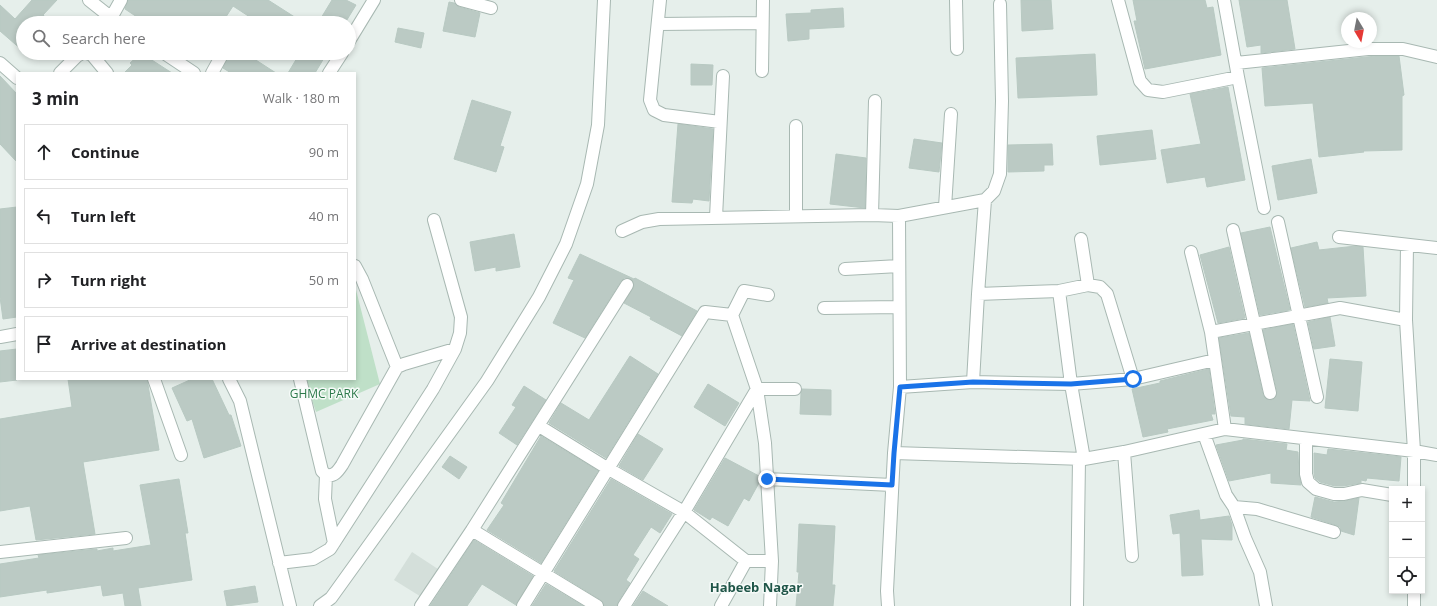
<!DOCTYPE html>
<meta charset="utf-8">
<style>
:root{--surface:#fff;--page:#f2f2f2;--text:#202124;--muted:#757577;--line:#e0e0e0}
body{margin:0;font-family:"Open Sans",sans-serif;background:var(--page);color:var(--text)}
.controls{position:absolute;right:12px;bottom:12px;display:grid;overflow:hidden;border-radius:0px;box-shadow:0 2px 6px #0003}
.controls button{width:36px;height:36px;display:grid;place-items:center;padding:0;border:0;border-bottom:1px solid var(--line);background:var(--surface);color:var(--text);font:20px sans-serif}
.compass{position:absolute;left:1341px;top:12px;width:36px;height:36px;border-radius:50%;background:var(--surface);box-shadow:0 2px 6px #0003;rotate:170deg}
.stop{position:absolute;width:12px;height:12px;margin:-9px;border:3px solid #1a73e8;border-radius:50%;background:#fff}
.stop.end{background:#1a73e8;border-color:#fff;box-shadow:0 1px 4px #0008}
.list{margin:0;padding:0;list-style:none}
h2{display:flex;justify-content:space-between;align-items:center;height:52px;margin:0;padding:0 16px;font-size:17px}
h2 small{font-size:13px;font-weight:400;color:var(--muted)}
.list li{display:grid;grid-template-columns:26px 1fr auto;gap:12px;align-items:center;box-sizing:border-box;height:56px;margin:0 8px 8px;padding:0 8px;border:1px solid var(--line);border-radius:0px}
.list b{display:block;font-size:15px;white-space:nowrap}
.list em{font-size:13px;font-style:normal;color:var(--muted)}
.icon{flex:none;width:22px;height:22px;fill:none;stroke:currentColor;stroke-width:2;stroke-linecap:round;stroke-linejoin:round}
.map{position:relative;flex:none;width:1437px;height:606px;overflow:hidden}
.search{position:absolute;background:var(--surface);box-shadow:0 2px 6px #0003;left:16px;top:16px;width:340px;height:44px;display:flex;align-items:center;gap:10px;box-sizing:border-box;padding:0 14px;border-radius:22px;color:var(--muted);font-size:15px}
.panel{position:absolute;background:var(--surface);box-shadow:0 2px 6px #0003;left:16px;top:72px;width:340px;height:308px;border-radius:0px}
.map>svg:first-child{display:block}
.built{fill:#d4dfda}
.green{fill:#bfe0c8}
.building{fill:#bbcac4;stroke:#b8c9c2}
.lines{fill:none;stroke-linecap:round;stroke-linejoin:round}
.minor-casing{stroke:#a8b8b2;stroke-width:14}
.minor{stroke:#fff;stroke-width:12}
.route{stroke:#1a73e8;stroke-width:5}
.labels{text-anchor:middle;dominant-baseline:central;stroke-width:3;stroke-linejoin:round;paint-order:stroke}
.park-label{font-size:12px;fill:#2d7a4b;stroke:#f7fbf9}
.neighbourhood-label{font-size:13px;font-weight:bold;fill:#1f5548;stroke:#f7fbf9}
</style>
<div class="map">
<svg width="1437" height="606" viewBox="0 0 1437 606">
<rect width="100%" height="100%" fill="#e6efeb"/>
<path class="built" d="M412,552l29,19 -18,27 -29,-18z"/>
<path class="green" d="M355,286l25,98 -64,28 -11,-33h50z"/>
<path class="building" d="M32,0h25l-14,15 9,8h-29v28l-23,-20v-26l15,14z
M128,0h140l36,23h-45l-26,-17 -11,17h-76l-21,-14z
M332,0h14l10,5 -11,18h-27z
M1021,0h30l2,29 -31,2z
M1133,0h72l2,8 6,-1 8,48 -76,14 -11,-48h3z
M1239,0h48l8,49 -34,4v-8l-14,2z
M449,2l5,1 5,4 21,6 -5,24 -32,-6z
M843,8l1,19 -35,2v10l-21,2 -2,-27 25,-1v-3z
M398,28l26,5 -3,15 -26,-6z
M141,53l31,20h-48l8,-8 -2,-2z
M230,53h15l31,20h-45l-8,-5z
M300,53h27l-12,20h-27z
M1095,54l2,41 -79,3 -2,-40z
M1376,56h23l5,39 -2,1v54l-39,1 1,1 -45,5 -6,-54 -48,3 -3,-38z
M691,64l22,1 -1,20h-21z
M0,76l17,18v68l-17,-18z
M1228,87l17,93 -38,7 -2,-10 -38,6 -6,-33 40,-6 -11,-50z
M472,100l39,12 -11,34 4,1 -8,25 -42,-13z
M678,124l35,5 -4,72 -16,-2 -1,4 -20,-1z
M1152,130l4,29 -56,6 -3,-29z
M914,139l28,4 -3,29 -30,-4z
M1052,144l1,21h-9v6l-36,1v-27z
M836,154l30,4 -1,50 -35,-4z
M1311,159l6,34 -39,7 -6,-34z
M17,207v110l-14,2 -3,-22v-88z
M1270,227l20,83 -30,5 -19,-82z
M514,234l6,33 -24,4v-4l-21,4 -5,-29z
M1317,242l2,8 37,-4 7,1 3,49 -39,2 1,5 -23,4 -14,-59z
M1229,247l16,71 -27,5 -18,-68z
M580,254l54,25 1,-1 62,33 -15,25 -32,-17 1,-2 -27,-14 10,-17 -1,-5 -5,-3h-4l-3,3 -36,57 -32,-15 21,-43 -6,-2z
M1330,317l5,29 -21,3 -6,-27z
M1293,324l17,77 -18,-1 -3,29 -44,-5v-7l-14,-1 -12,-78 30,-5 14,62 2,3 6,2 4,-2 2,-7 -14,-61z
M17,349v31l-17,2v-31z
M630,356l28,18 -52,84 -57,-35 12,-20 28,17z
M1330,359l32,3 -4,49 -33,-3z
M1209,369l6,45h-4l2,6 -46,9 1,3 -25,5 -11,-48 28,-6v-2z
M68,379h79l12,71 -76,12 12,72 -59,6 -6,-34 -30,5v-92l72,-12z
M192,379h20l17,36h2l10,31 -37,12 -12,-39 -5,2 -15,-33z
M708,384l31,19 -14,23 -31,-19z
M524,386l22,14 -29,45 -18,-12 17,-26 -4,-2z
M802,389l29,1v25l-31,-1 1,-21z
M638,434l25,15 -20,31 -24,-14z
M541,436l57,35 -57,92 -54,-33 17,-25 -3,-2z
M1243,439l44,5 -1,6 12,2 1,22 2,11 -30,-2v-10l-42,8 -13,-36 27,-5z
M1328,449l73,8 -2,24 -32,-3 -1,3 -5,-1v3l-18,3h-8l-15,-4 -5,-4 -1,-5v-20l13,2z
M450,456l17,11 -8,12 -17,-12z
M725,458l34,18 1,5 -11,20 -5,-3 -16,28 -16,-9 -2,3 -16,-10z
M179,479l9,54h-3l7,47 -54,8 3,18h-16l-2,-13 -20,3 -2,-11 -54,8v-3l-47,7v-33l39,-6 -1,-3 59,-6v2l16,-3v3l38,-6 -11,-60z
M611,479l61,35 -12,19 -9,-6 -18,28 6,4 -13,21 4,3 -12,19 -1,4h-13l-3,-6 -47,-29z
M1315,497l19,5 11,-1 14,-3 -5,37 -13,-4 -1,-4 -4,-2 -25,-8z
M1199,510l1,10 29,-4 3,9v15l-31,-1 2,36 -21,1 -2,-43 -7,1 -3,-19z
M799,524l36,2 -3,59h3l-2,21h-37l3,-34h-2z
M474,540l59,36 -17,29 -34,-21 -15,22h-37z
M546,584l37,22h-51z
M255,586l3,16 -31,4 -3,-15z
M643,591l25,15h-35z"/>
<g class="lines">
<g class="minor-casing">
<path id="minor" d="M89,0l29,23
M461,0l30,8
M660,0l-10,100 4,10 10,5 56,7
M956,0l1,49
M1118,0l22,81 8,9 15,2 75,-15
M1224,0l14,77 26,131
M1000,4l2,97 -2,73 -6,17 -9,9 -7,94 81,-3 29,-6 12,2 7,7 26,85
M111,18l10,-18
M658,24l104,-1
M349,41l25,-41
M87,53l5,2 15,18
M164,53l30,20
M0,63l17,15
M1236,63l132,-14h35l34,8
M762,71l1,-71
M60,73l17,-17 5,-3
M212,73l11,-20
M329,73l13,-20
M945,207l6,-93
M872,215l3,-114
M796,216v-90
M716,217l7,-141
M1278,222l39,175
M1233,230l37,163
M622,231l20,-9 17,-3 213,-4 27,1 86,-16
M1339,237l98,11
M1081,239l7,46
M1407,245l-1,75 8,131v38
M1191,252l20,80 14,97
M355,266l7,13 35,88
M845,269l54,-3
M1059,291l12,93 13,75
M768,295l-24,-4 -12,24 25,74 8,54 7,118 -2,45
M824,308l75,-1
M1211,332l129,-24 66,12
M0,337l17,-3
M154,379l27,76
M229,379l11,22 50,205
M300,379l22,92 4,4c8,2 12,-4 16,-10l55,-98 7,-3 51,-15
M973,382l5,-88
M900,387l73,-5 98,2 62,-5 82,-19
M539,426l68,42 77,44 62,49h26
M1204,434l22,61 8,12 11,31 15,34 6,34
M1306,439v35l2,8 8,7 18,5h10l18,-4 30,5
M1124,452l8,104
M894,453l190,6 40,-7 101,-23 189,22 23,4
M326,475l-1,24 9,44
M767,479l125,6
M1234,507l23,2 77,23
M0,552l126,-14
M279,563l34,-4 17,-10 103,-160 22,-40 5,-16 1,-16 -27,-97
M320,606l11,-8 156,-217 52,-84 27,-53 21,-60 11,-59 6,-125
M421,606l51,-76
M523,606l182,-294 27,3
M597,606l-125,-76 155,-245
M624,606l60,-94 73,-123h38
M721,606l25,-45
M888,606l-1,-15 7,-138 6,-66 -1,-171
M1077,606l2,-147
M1414,606v-15"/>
</g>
<use href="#minor" class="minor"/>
</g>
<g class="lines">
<path class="route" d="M767,479l125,6 2,-32 6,-66 73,-5 98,2 62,-5"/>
</g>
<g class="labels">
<g class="park-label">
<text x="324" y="393">GHMC PARK</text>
</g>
<g class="neighbourhood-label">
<text x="756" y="587">Habeeb Nagar</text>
</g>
</g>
</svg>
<div class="controls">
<button>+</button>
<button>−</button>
<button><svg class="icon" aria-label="locate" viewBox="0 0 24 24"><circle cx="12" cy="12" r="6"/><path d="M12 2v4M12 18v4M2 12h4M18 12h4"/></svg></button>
</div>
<svg class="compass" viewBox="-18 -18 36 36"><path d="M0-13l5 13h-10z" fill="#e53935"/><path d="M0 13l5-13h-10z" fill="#757577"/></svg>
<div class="stop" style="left:1133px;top:379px"></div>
<div class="stop end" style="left:767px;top:479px"></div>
<div class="search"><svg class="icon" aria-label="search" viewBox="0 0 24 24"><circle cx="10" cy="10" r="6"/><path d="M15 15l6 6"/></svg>Search here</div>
<section class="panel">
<h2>3 min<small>Walk · 180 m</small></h2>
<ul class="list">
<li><svg class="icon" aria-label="ahead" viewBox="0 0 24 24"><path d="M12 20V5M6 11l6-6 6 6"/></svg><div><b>Continue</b></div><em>90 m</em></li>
<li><svg class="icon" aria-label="left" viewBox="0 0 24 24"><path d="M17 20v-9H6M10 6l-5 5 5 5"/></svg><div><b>Turn left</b></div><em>40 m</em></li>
<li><svg class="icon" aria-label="right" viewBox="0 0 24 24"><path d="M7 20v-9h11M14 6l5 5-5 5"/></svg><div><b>Turn right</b></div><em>50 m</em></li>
<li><svg class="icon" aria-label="arrive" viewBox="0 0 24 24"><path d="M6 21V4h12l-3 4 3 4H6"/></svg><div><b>Arrive at destination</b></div></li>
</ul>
</section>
</div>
